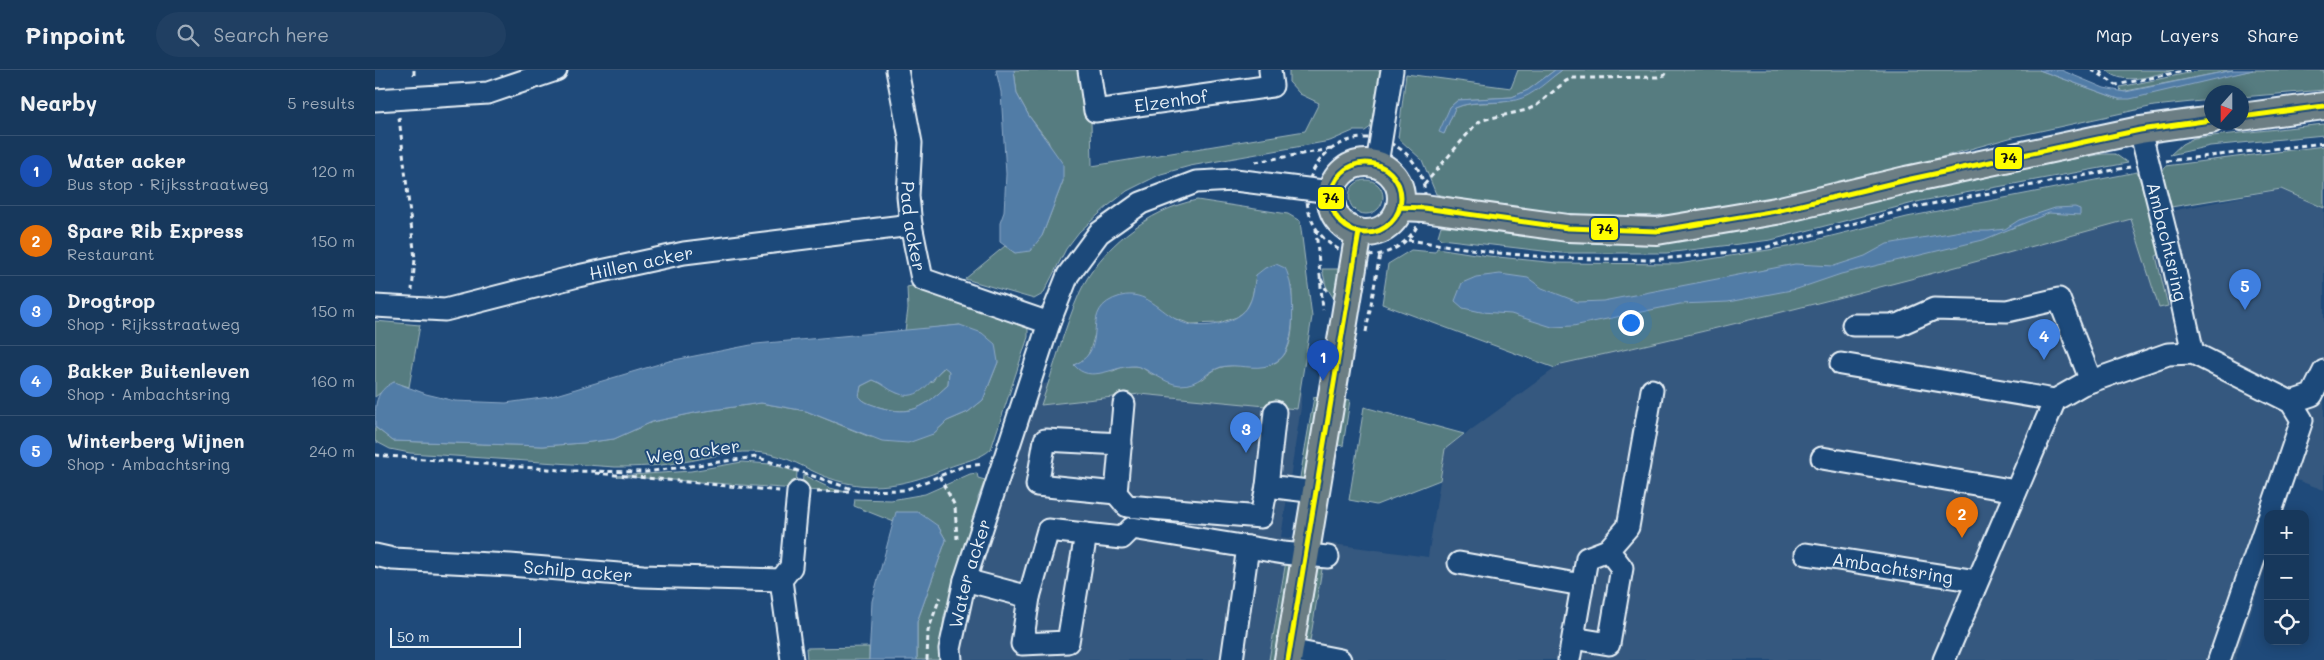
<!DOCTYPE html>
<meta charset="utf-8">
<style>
:root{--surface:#17385c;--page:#203f62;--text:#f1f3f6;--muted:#9eacbb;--line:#365272;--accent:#8bbbb9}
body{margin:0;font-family:Mali,sans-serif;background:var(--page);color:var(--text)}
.controls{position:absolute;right:15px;bottom:15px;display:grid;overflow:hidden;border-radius:10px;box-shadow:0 2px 12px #0003}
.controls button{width:45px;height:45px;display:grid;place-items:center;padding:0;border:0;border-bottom:1px solid var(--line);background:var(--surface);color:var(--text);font:25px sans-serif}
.compass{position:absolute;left:1829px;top:15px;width:45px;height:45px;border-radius:50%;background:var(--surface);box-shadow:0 2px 12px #0003;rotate:201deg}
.scale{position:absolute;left:15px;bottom:12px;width:131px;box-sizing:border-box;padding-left:5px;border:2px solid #e8f1f8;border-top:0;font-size:14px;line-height:18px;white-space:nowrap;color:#e8f1f8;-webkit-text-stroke:4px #1f4a7a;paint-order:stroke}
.you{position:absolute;left:1255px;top:252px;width:18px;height:18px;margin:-12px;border:4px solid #fff;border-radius:50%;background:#1a73e8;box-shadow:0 0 0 8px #1a73e833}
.badge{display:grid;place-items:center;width:32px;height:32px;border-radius:50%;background:var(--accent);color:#fff;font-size:16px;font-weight:700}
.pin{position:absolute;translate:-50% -41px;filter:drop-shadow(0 1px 2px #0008)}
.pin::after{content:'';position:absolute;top:26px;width:18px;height:15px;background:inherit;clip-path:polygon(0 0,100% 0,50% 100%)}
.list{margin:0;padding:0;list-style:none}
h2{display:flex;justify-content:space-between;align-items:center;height:65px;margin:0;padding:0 20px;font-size:21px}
h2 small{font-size:16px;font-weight:400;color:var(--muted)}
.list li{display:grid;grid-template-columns:32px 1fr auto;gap:15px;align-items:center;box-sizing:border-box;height:70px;padding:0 20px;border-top:1px solid var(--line)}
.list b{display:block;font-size:19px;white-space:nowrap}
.list p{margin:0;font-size:16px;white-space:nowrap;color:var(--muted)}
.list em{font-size:16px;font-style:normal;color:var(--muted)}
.icon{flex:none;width:28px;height:28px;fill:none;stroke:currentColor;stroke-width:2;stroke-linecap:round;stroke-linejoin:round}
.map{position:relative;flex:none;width:1949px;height:590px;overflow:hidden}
header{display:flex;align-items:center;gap:30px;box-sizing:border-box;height:70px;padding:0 25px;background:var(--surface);border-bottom:1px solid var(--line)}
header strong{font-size:24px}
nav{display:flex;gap:28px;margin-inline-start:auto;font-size:18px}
.search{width:350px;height:45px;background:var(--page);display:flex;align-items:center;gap:12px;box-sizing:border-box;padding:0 18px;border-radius:28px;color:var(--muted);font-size:19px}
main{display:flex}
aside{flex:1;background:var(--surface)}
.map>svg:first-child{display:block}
.built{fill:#36587f}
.green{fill:#567b80;stroke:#9fb6bc;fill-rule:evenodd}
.water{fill:#517ba6;stroke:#8daac7;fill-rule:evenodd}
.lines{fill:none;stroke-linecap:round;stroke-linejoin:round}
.minor-casing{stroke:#e8f1f8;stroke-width:25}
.major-casing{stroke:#e8f1f8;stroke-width:30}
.path{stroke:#e8f1f8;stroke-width:3;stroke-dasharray:5 4;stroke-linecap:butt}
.minor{stroke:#1f4a7a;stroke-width:21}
.major{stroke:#6c7e84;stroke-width:26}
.bus-1-casing{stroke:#1f4a7a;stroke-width:9}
.bus-1{stroke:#ff0;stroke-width:5}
.labels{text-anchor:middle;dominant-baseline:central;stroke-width:4;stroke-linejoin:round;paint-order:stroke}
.street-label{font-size:18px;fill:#e8f1f8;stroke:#1f4a7a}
.line-badge{stroke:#1f4a7a;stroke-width:2}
.pale-badge-label{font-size:14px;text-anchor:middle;font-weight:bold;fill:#111}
</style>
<header>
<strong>Pinpoint</strong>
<div class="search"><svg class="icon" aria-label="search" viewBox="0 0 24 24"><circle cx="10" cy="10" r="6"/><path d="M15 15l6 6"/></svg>Search here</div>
<nav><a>Map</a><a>Layers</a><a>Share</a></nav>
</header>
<main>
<aside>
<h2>Nearby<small>5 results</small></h2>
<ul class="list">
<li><span class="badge" style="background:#1a4fb4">1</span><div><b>Water acker</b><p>Bus stop · Rijksstraatweg</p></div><em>120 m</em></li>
<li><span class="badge" style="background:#e8710a">2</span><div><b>Spare Rib Express</b><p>Restaurant</p></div><em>150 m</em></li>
<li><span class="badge" style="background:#3f7fe0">3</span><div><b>Drogtrop</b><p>Shop · Rijksstraatweg</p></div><em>150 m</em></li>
<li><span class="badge" style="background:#3f7fe0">4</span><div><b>Bakker Buitenleven</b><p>Shop · Ambachtsring</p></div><em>160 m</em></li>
<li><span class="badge" style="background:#3f7fe0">5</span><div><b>Winterberg Wijnen</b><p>Shop · Ambachtsring</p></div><em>240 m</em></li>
</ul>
</aside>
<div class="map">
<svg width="1949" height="590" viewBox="0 0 1949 590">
<rect width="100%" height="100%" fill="#1f4a7a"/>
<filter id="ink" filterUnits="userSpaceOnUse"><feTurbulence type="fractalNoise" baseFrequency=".02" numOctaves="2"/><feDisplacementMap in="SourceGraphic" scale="10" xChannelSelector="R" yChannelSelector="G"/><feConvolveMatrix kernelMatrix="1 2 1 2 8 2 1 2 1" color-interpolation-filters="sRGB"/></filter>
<g filter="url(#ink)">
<path class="built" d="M1906,119l43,19v282l-30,-11 -11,35h-15v46l-33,100h-1280l-1,-12 82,-262 266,-65 -1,86 -20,130 147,20 17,-108 116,-85 570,-145z"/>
<path class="green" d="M639,0h68l9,51 1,45 213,-35 14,-28 -19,-9 -11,-12v-12h92l-9,56 -7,5h-12l-23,10 -140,25 -29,8 -34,17 -19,15 -29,26 -13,17 -23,45 -9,5 -69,-20 40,-33 10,7 27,-17 21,-55 -15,-40 -19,-25 -12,-22z
M1143,0h37l-27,20 -16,7 -54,3 -8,7 -6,27 11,-26c16,-7 29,-4 46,-6 20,-2 45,-20 61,-32h477l80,29 134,-29h71v20l-82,7 -1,-5h-30v8l-57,6 -141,31 -210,59 -89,17 -131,5 -100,-14 -47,-10 -14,-34 -24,-22 8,-64 105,14z
M1732,0h67c-21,5 -51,17 -67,0z
M1828,0h30l-112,22 -1,-5z
M1949,54v11l-114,11 -40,9 12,-11 12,-6z
M1949,76v62l-43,-19 -110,18c-6,-14 -13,-27 -6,-41z
M1728,84h12l13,9 -207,38 -150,39 -105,13h-106l-119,-14 -3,-3 3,-10h4l152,14z
M1762,102l16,48 7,34 -4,2 12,50 -9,2 -28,-89c-189,53 -379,103 -570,145l-6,4 -173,-64 6,-40 23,-14 24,2 2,-4 51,8 69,7 121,1 110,-17 119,-30z
M974 127a17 17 0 1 1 34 0a17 17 0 1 1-34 0Z
M822,130l91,14 12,7 12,96 -15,92 -157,-15 -99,11c13,-37 23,-77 39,-113 20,-44 69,-83 117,-92zM881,205l36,12c-1,18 3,40 -3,58 -11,33 -43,16 -67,22 -8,2 -13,7 -19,12l-52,-5 -11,-8h-15l-12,5 -39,-6 12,-6c10,-19 10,-47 29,-60l76,25 28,-1 18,-6 9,-7 6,-12z
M947,199h17l-2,35 -11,-18z
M537,216l112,37 4,6v8l-37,112c-10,10 -30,13 -44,19 -39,17 -76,25 -118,10 -29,-11 -43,-25 -78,-26 -23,-1 -46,7 -68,10 -23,4 -45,5 -68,5l-205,-14 -20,-4 -15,-8v-14l18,14 150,5 40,-3 31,-4 38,-17 47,-10 62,-9 45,8 64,26 63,-3 14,-13 21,-9 15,-12 15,-38 -38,-37 -55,6 3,-22 -1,-22z
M0,251l45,4 -11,62 -15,-5 -19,15z
M570,297l4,4 -1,14c-24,22 -36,32 -69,22 -8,-3 -15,-4 -20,-11l2,-10 12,-6 15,6 9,7 36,-12 4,-7z
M939,327l10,2 -15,86 -10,-2z
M966,328l9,2 -7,46 -10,-2z
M989,337l100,27 -19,15 -5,31 -64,25 -27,-5z
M367,392l28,2 27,8 -1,17 -179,-13 74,-5z
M602,403l1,5 7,2 -7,18 1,11 -35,107 -5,44h-22v-38l29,-82 -8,-14 -41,-14 -3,10 -40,-16 1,-7 36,1 34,-6 45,-20z
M428,405l27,13 16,4 -44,-2z
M911,491l9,2 -16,97h-10z
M938,492l10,1 -14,84 -10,-2z
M494,577v13h-62l-1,-12z"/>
<path class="water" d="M621,0h18l3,24 12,22 34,48v17l-21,55 -12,15 -15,2 -15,-11v-19l4,-11 2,-38 -5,-82z
M1180,0h7c-14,10 -29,26 -46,30 -20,5 -41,-1 -61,8l-11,26 -5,-2 11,-25 8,-7 54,-3 16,-7z
M1664,0h22l43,18 21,4 108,-22h20l-123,29h-11z
M1700,137l5,2v6l-31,-2 -66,27 -142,34 -44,15 -69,13 -48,2 -107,22 -21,1 -41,-13 -30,-2 -18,-4 -8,-7 7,-18 14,-6 24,-3 28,4 14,10 36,14 25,-1 192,-37 39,2 31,-10 22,-12 74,-13h28l16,-2 14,-9 36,-12z
M901,194l9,4c10,16 11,72 -2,88 -2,3 -9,7 -13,9 -16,6 -33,-2 -49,2 -16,5 -21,18 -41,18 -16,-1 -33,-18 -45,-19 -20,-1 -45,19 -61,-1 40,-18 1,-56 47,-69 25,-6 39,15 58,25 18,9 55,5 68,-13 6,-9 7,-21 9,-33l9,-7z
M585,255l22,8 13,11 3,18 -15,38 -15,12 -21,9 -14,13 -25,9 -26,-2 -76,-30 -45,-8 -62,9 -47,10 -38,17 -31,4 -40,3 -150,-5 -18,-14c0,-23 0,-36 19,-45l32,12 29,7 51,2 43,-6 120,-36 87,-17zM569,297l5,4 -1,14c-24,22 -36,32 -69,22 -8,-3 -15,-4 -20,-11l2,-10 12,-6c10,3 15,10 24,13 23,10 34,-14 47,-26z
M521,442h22l20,14 8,14 -29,82v38h-48l3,-59z"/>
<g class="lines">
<g class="minor-casing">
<g id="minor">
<path id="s1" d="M522,0l14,73 -3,53 3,29 11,54 127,44"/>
<path id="s2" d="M714,0l6,41 177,-25 -2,-16"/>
<path d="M0,30l113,-7 68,-23"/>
<path id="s3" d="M1765,60l33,132 20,91"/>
<path d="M1002,94l15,-94"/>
<path id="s4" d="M0,236l70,4 133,-34 106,-23 227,-28"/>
<path d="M1478,255h45l36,-16 73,2 52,-12 32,82"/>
<path d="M1466,294l214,36"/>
<path d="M1916,332l21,-7 12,-24"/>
<path d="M749,334l-8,89 11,13 134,11 6,-31"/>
<path d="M900,342l-8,74 49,6"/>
<path d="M1447,388l194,33"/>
<path d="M741,423l-79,-8 8,-45 76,4"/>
<path d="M1233,480l20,-23 24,-137"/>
<path id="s5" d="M1431,484l171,27"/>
<path id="s6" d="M0,485l18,4 117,6 133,11 138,4"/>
<path d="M1084,493l123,22"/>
<path d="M590,510l64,17 19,-67 74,8 10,-10 116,19"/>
<path d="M654,527l-7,47 46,-2 18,-108"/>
<path d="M914,580l51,10"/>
<path d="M417,590l-11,-80 10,-13 7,-75"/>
<path id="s7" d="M576,590l-1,-11 15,-69 84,-257 19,-48 31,-42 42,-30 55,-21 39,-2 96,12"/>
<path d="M857,590l16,-113 35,6 45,4"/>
<path d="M1194,590c6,-34 12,-68 18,-102l21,-8 14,18 -13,76 -36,-6"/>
<path d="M1569,590l111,-260 28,-16 85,-30 25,-1 98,49 11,18 -32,94"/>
<path d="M1844,590l49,-141"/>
</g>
</g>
<g class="major-casing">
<path id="major" d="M1866,47l83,-11
M956 128a35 35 0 1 1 70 0a35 35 0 1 1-70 0Z
M1025,137l24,1 144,20 89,3 119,-20 130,-31 234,-50 71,-10
M913,590l71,-428"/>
</g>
<path class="path" d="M39,0v9
M1716,0l7,3 18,12 73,-15
M1725,0l5,7
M24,47l16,142 -3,31
M932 127a59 59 0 1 1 118 0a59 59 0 1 1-118 0Z
M1791,91l158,-18
M880,92l76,-13
M1049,115l52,-61 6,-4 45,-10 10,-5 29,-24 7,-3h15l70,-1 7,-2 3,-5
M941,159l7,81
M1033,170l91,13 58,5 94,2 109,-11 155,-42 215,-40
M946,209l6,12
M991,262l14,-78
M0,385l197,16 74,1 110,-15 102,34 47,-1 59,-24 20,-2
M220,403l185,18
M564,406l16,30 2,33
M442,422l36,-1
M552,590l1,-29 12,-34"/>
<use href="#minor" class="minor"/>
<use href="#major" class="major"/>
<g class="bus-1-casing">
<path id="bus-1" d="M1866,47l83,-11
M956 128a35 35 0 1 1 70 0a35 35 0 1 1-70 0Z
M1025,137l24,1 144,20 89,3 119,-20 130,-31 234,-50 71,-10
M913,590l71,-428"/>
</g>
<use href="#bus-1" class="bus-1"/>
</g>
</g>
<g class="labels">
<g class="street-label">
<text stroke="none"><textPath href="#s2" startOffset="118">Elzenhof</textPath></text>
<text stroke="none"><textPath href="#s1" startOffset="158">Pad acker</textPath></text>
<text stroke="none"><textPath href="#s3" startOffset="115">Ambachtsring</textPath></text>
<text stroke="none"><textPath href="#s4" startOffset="272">Hillen acker</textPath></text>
<text transform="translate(318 381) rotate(-7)">Weg acker</text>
<text stroke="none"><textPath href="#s5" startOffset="88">Ambachtsring</textPath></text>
<text stroke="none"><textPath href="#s6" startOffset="204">Schilp acker</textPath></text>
<text stroke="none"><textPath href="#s7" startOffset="89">Water acker</textPath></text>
</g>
</g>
<g class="line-badge">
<rect x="1619" y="76" width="29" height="24" rx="5" fill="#ff0"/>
<rect x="942" y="116" width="28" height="24" rx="5" fill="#ff0"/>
<rect x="1215" y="147" width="29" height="24" rx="5" fill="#ff0"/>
</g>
<g class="pale-badge-label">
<text x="1634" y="93">74</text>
<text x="956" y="133">74</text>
<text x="1230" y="164">74</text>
</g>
</svg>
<div class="controls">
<button>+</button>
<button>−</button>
<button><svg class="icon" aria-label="locate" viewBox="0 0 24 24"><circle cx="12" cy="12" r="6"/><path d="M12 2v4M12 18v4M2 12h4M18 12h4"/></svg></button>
</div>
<svg class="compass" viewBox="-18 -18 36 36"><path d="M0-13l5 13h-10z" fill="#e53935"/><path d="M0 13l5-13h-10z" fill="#9eacbb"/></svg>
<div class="scale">50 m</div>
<div class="you"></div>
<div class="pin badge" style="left:948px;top:311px;background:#1a4fb4">1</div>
<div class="pin badge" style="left:1587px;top:468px;background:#e8710a">2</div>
<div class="pin badge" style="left:871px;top:383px;background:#3f7fe0">3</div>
<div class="pin badge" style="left:1669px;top:290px;background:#3f7fe0">4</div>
<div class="pin badge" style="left:1870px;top:240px;background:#3f7fe0">5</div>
</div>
</main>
